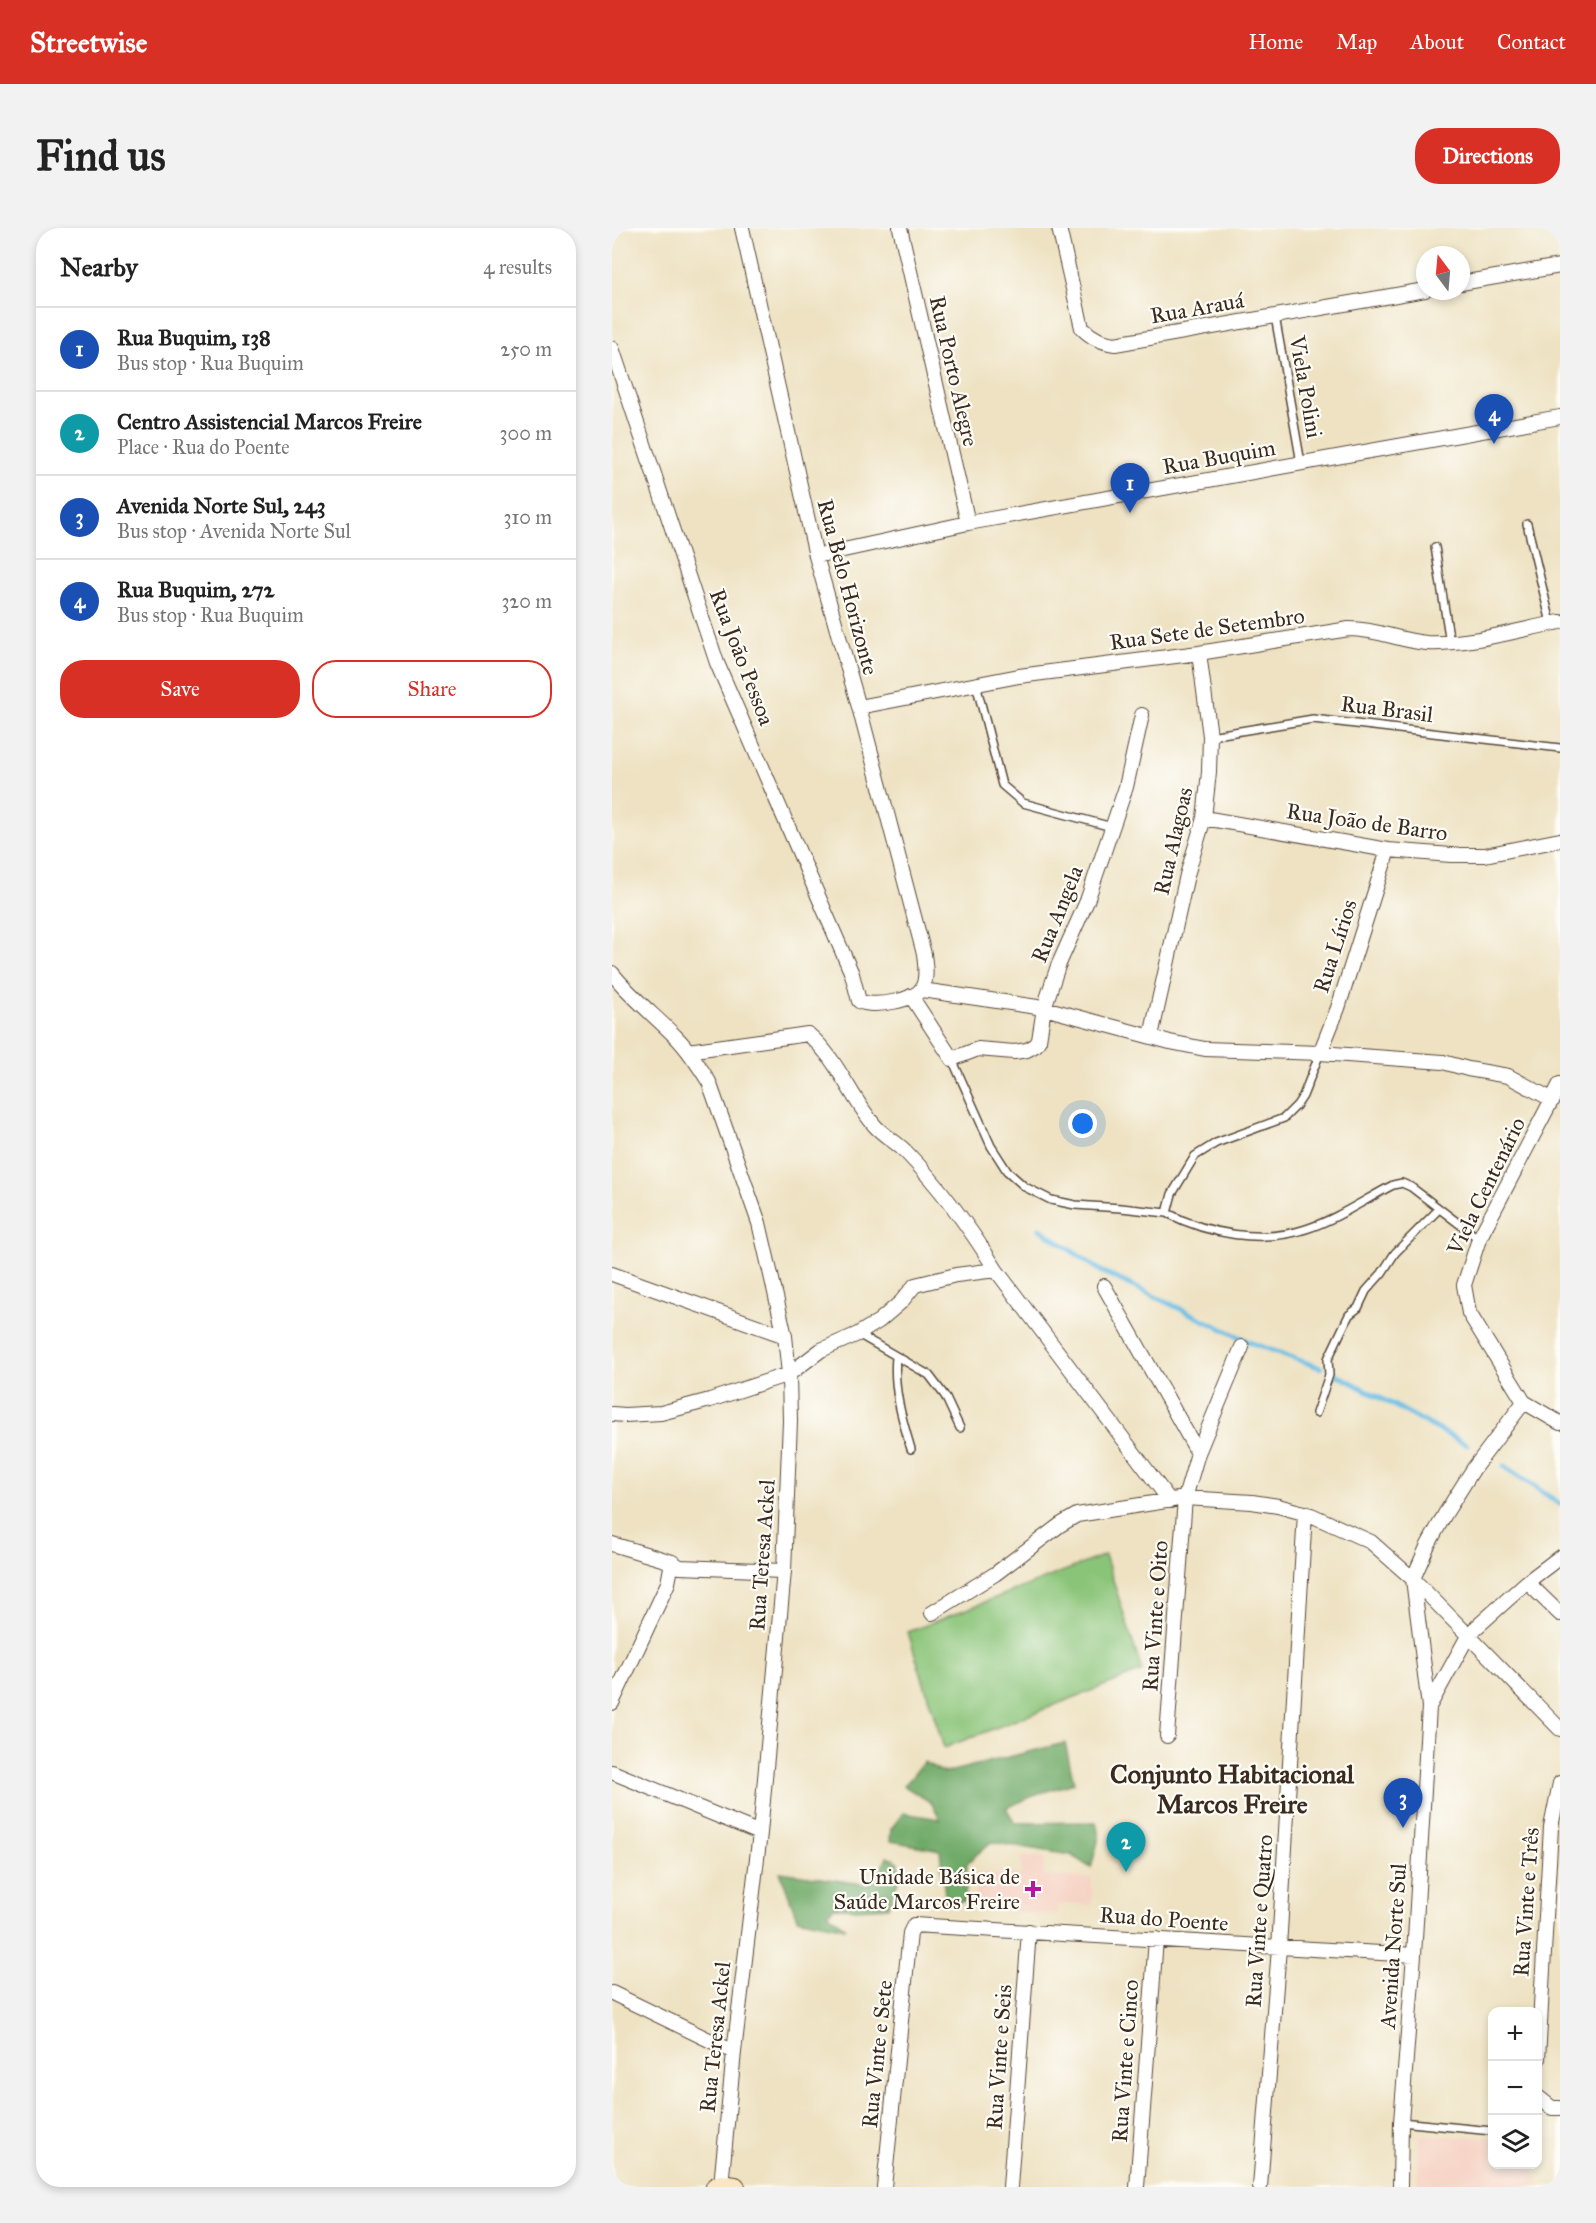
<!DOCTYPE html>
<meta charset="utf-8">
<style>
:root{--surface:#fff;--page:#f2f2f2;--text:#222;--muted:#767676;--line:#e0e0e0;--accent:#d93025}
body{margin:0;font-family:"IM FELL Great Primer",serif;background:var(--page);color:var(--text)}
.controls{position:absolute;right:18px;bottom:18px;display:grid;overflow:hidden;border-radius:12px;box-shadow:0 3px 9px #0003}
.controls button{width:54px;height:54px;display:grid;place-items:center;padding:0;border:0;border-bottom:2px solid var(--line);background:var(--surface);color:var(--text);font:30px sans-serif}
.compass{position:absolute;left:804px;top:18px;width:54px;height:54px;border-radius:50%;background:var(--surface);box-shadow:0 3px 9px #0003;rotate:344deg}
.you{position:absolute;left:471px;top:896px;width:21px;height:21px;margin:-15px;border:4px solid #fff;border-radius:50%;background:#1a73e8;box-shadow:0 0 0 9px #1a73e833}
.badge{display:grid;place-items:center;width:39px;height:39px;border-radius:50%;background:var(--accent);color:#fff;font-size:20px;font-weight:700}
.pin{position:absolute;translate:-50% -50px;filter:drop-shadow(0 2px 3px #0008)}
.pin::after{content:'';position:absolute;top:32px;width:21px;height:18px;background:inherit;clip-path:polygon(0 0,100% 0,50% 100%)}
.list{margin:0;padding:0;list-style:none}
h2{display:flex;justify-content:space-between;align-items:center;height:78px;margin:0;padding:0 24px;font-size:26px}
h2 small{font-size:20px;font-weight:400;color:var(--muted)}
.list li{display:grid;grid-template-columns:39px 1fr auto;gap:18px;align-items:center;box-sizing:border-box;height:84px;padding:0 24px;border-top:2px solid var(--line)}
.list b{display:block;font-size:22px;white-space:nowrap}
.list p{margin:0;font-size:20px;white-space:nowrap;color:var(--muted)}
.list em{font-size:20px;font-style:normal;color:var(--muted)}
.actions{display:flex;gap:12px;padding:18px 24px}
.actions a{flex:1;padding:14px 0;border:2px solid var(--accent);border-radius:24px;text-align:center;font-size:21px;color:var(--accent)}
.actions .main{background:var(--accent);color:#fff}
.icon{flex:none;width:33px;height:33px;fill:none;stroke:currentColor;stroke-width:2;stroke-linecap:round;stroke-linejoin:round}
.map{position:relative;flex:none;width:948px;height:1959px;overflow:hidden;border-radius:24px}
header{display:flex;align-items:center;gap:36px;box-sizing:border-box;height:84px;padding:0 30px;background:var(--accent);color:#fff}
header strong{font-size:28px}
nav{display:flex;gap:33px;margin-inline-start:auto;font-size:21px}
.intro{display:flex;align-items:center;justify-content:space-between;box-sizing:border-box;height:144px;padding:0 36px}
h1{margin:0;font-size:42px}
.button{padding:15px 27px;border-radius:24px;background:var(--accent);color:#fff;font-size:21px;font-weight:700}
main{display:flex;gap:36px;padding:0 36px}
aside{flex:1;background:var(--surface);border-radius:24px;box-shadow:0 3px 9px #0003}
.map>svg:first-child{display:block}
.built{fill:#f6d2c3}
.green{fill:#8ac478;stroke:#62774b;stroke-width:1.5}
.forest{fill:#6faa68;stroke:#556a43;stroke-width:1.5}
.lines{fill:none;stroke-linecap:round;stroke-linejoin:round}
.stream{stroke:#67bce4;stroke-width:5}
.lane-casing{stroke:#564637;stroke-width:10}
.street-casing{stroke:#564637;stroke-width:16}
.secondary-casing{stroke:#564637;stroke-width:22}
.lane{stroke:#fff;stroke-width:7}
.street{stroke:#fff;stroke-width:14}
.secondary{stroke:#fbe6c4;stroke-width:20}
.poi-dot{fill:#b5179e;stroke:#fdfcf7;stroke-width:2}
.labels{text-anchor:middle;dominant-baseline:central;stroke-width:4.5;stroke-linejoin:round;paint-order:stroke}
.street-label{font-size:22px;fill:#3b2a1e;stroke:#fdfcf7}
.poi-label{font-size:22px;fill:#3b2a1e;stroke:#fdfcf7;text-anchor:end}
.quarter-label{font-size:26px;font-weight:bold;fill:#3b2a1e;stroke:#fdfcf7}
</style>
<header>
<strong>Streetwise</strong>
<nav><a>Home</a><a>Map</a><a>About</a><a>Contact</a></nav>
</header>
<div class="intro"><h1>Find us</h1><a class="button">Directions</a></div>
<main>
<aside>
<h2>Nearby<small>4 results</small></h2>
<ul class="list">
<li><span class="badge" style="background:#1a4fb4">1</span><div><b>Rua Buquim, 138</b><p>Bus stop · Rua Buquim</p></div><em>250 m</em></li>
<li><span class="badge" style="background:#0f9aa8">2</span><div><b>Centro Assistencial Marcos Freire</b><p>Place · Rua do Poente</p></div><em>300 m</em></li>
<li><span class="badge" style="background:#1a4fb4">3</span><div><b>Avenida Norte Sul, 243</b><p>Bus stop · Avenida Norte Sul</p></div><em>310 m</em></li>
<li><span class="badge" style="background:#1a4fb4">4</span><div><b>Rua Buquim, 272</b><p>Bus stop · Rua Buquim</p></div><em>320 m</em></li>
</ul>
<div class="actions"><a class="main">Save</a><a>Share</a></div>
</aside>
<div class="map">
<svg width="948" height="1959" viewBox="0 0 948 1959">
<rect width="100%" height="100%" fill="#fdfcf7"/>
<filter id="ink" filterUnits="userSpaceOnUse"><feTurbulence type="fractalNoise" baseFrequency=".0167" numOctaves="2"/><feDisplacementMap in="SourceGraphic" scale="12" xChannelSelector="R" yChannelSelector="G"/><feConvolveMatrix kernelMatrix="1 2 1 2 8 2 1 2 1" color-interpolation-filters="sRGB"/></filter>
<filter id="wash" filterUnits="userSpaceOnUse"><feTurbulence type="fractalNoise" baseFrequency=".008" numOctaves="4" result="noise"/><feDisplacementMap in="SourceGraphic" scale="24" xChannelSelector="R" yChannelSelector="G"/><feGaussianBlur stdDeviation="1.35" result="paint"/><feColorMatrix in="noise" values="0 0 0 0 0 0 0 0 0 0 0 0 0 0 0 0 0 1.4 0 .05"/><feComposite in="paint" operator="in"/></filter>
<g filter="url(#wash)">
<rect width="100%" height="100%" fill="#eee2c2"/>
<path class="built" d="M409,1628l23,1v19l48,2v27l-27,-2 -8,4v7l-48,-3v-8l-35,-3 2,-27 45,2z
M808,1908l72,1v27l39,1 8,18 -7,4h-115z"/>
<path class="green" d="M493,1327l37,116 -198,77 -36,-116z"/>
<path class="forest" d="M453,1515l9,40 -34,10 -34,15 9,15 81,-1 3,15 -8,31 -20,-13 -80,-13 -24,21 -2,38 -19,3 -6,-54 -50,-9 1,-12 12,-16 37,6 -8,-16 -28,-17 20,-24 20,11z
M275,1628l11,6 2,14 -12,31 -33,2 -21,-2 -6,6 18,15 -49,-10 -17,-46 89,13 10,-11z"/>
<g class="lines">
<path class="stream" d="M428,1001l61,42 151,72 69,25
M722,1145l133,72
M892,1238l56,38"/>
</g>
</g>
<g filter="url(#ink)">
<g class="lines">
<g class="lane-casing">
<path id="lane" d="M663,88l26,147
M915,296l24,99
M823,319l15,96
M364,456l26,101 21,18 89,24
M598,508l103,-17 247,29
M340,831l39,87 16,25 18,16 26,13 24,5 46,3 46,5 5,-19 23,-38 21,-13 68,-25 13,-13 6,-9 17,-43
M555,985c41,21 94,31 139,16 31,-10 58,-29 87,-44l9,-2 9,4 68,52
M246,1106l71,41 16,21 15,32
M284,1129c-3,32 6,62 15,92
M704,1185l13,-38 -1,-16 21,-44 9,-7 8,-17 16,-18 13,-20 44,-44
M789,1894l91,9"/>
</g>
<g class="street-casing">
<path id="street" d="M288,0l68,295
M447,0l23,100c10,10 19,14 33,16l310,-54
M849,55l99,-17
M0,120l105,315 135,311 7,27c13,7 56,0 63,-13 6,-10 3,-24 2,-34l-65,-247 -43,-151 -74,-328
M204,328l152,-33 592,-106
M247,479l160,-31 180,-23 150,-24c29,0 51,12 78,14 42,2 91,-13 133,-21
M592,590l184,32 63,5h34l75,-15
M0,745c19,24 42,42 64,64 13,13 23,29 33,45l50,141 26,113 4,38 1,47 -6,150 -24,262 -26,219 -13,133
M310,762l122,18 126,34 35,7 115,4 123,9 25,7 40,7 45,24
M299,768l41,63 26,-10 36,3 13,-2 9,-5 3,-5 5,-32 14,-42 29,-65 39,-114 16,-72
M539,808l36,-161 17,-57 5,-46 1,-36 -11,-83
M76,823l120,-17c30,25 42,63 67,92 9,10 23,17 32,27 34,35 63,75 89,117l174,231
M708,825l18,-45 50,-158
M948,856l-81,155 -15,46 5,28 55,89 36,21
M0,1046l173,62
M492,1058l94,167
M0,1186l13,1 36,-2 49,-13 79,-26 32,-24 37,-16 21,-13 22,-19 14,-17 41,-10 40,-5
M0,1316l60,18
M915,1354l33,32
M320,1385l63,-39 65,-49 17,-10 108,-17 67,4 26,4 33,9 60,27 42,37 147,150
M0,1475l56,-120 4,-21 8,5 104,4
M817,1479l-16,-128 14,-32 18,-33 29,-46 50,-66
M555,1508l18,-238 13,-45 44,-106
M0,1544l148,61
M0,1765l122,59
M926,1831l13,-232 9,-44
M926,1869l14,11h8
M272,1959l26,-254 4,-8 500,30
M398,1959l19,-256
M525,1959l19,-248
M648,1959l19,-239 26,-435
M788,1959l1,-65 13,-167 15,-248 40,-73 58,-52 33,-25"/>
</g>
<g class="secondary-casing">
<path id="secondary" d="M104,1959l5,-2 14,2"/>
</g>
<use href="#lane" class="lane"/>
<use href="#street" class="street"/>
<use href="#secondary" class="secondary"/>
</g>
</g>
<path class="poi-dot" d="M418 1652h6v6h6v6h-6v6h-6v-6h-6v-6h6z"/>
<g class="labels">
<g class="street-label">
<text transform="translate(585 80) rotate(-10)">Rua Arauá</text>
<text transform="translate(342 143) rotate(77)">Rua Porto Alegre</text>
<text transform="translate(694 159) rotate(80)">Viela Polini</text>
<text transform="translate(607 229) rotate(-10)">Rua Buquim</text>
<text transform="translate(236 359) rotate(75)">Rua Belo Horizonte</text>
<text transform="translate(595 401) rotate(-8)">Rua Sete de Setembro</text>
<text transform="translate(130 429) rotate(69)">Rua João Pessoa</text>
<text transform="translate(775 481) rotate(7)">Rua Brasil</text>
<text transform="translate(755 594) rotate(8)">Rua João de Barro</text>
<text transform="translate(561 613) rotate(-77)">Rua Alagoas</text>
<text transform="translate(445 686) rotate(-68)">Rua Angela</text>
<text transform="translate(723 718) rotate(-72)">Rua Lírios</text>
<text transform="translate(874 958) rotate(-64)">Viela Centenário</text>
<text transform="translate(150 1327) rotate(-86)">Rua Teresa Ackel</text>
<text transform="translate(543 1388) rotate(-86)">Rua Vinte e Oito</text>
<text transform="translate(914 1674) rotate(-86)">Rua Vinte e Três</text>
<text transform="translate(552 1691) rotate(4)">Rua do Poente</text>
<text transform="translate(647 1693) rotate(-86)">Rua Vinte e Quatro</text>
<text transform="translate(781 1718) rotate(-86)">Avenida Norte Sul</text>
<text transform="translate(103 1809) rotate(-84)">Rua Teresa Ackel</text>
<text transform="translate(265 1826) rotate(-84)">Rua Vinte e Sete</text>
<text transform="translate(387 1829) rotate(-86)">Rua Vinte e Seis</text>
<text transform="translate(513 1833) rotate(-86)">Rua Vinte e Cinco</text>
</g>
<g class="poi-label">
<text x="408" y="1648">Unidade Básica de<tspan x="408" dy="25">Saúde Marcos Freire</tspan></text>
</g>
<g class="quarter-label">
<text x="620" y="1546">Conjunto Habitacional<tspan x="620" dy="30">Marcos Freire</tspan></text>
</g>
</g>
</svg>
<div class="controls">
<button>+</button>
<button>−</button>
<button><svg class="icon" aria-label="layers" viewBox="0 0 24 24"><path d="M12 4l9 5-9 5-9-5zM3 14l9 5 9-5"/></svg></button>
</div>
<svg class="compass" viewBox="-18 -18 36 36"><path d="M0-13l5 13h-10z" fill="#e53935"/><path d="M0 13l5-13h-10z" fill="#767676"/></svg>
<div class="you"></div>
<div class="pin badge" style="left:518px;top:285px;background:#1a4fb4">1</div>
<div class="pin badge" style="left:514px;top:1644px;background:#0f9aa8">2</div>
<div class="pin badge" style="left:791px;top:1600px;background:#1a4fb4">3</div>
<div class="pin badge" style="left:882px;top:216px;background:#1a4fb4">4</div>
</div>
</main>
